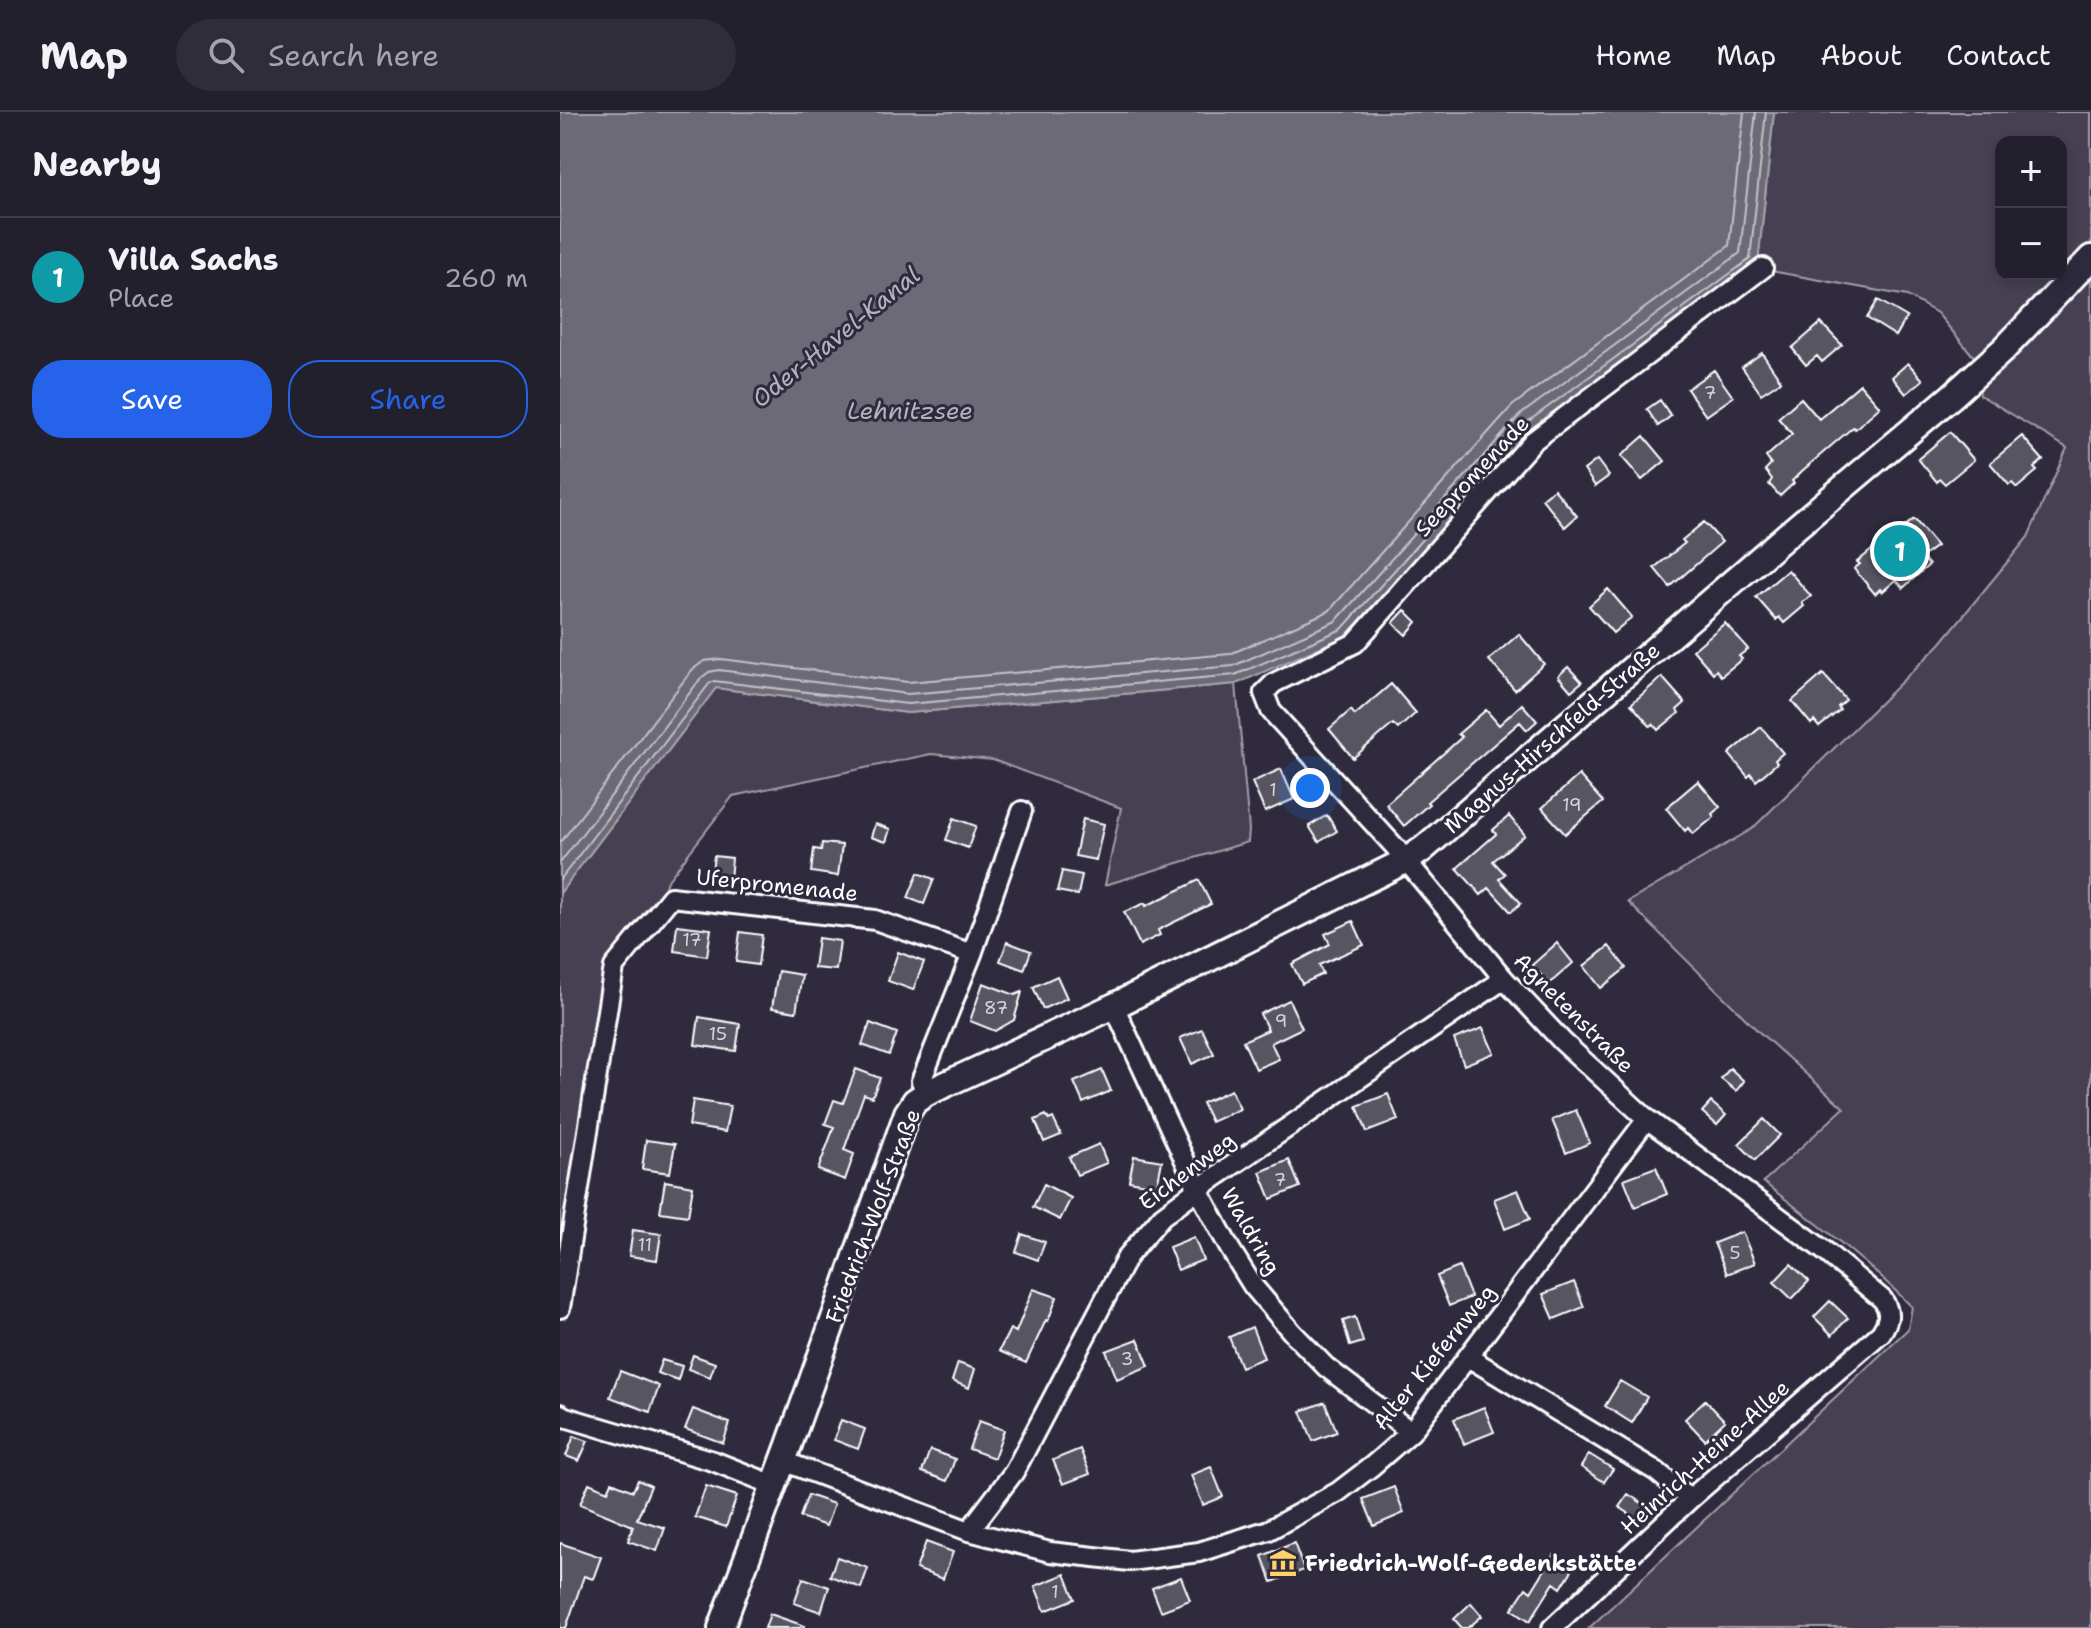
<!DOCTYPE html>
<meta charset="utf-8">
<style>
:root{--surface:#23202e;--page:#2f2d3a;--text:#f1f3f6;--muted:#a3a3aa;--line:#403e4a;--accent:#2563eb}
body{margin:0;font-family:"Shantell Sans",sans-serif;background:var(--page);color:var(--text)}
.controls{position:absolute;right:24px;top:24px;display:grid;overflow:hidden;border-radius:16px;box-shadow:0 4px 12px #0003}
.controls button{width:72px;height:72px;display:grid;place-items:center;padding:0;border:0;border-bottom:2px solid var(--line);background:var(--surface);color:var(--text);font:40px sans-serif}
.you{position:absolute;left:750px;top:676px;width:28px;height:28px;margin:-20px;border:6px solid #fff;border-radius:50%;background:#1a73e8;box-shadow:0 0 0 12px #1a73e833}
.badge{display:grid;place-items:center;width:52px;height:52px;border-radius:50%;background:var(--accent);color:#fff;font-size:26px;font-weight:700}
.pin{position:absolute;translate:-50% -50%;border:4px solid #fff;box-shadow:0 2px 8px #0006}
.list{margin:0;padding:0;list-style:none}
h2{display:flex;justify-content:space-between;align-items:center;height:104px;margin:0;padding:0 32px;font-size:34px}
h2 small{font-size:26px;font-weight:400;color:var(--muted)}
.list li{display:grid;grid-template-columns:52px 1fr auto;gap:24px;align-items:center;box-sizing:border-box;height:120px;padding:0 32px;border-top:2px solid var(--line)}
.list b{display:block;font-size:30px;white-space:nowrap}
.list p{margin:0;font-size:26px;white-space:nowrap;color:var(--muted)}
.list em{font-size:26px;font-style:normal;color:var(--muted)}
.actions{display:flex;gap:16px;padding:24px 32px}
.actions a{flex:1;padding:18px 0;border:2px solid var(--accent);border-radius:32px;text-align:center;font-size:28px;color:var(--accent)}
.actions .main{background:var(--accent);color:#fff}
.icon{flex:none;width:44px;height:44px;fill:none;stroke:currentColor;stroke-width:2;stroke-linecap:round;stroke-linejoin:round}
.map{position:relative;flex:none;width:1531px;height:1516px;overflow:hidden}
header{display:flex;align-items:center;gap:48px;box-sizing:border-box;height:112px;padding:0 40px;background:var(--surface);border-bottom:2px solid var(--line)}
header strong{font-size:38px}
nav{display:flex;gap:44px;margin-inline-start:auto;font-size:28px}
.search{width:560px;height:72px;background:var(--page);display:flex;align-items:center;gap:20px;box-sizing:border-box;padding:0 28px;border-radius:44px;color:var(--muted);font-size:30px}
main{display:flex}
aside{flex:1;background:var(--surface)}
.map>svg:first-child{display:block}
.green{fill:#464152;stroke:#a2a0a8;stroke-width:2;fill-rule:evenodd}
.water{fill:#6d6a77;stroke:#a7a6ad;stroke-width:2}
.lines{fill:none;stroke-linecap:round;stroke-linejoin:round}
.shore{stroke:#c5c3c9;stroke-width:2}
.building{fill:#595564;stroke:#fff;stroke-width:2}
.street-casing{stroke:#fff;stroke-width:24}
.secondary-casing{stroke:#fff;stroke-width:30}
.street{stroke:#2f2a3d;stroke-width:18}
.secondary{stroke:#2f2a3d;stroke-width:24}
.labels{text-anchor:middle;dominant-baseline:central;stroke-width:6;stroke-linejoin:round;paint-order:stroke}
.number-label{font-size:18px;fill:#d6d4d8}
.street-label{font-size:22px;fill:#fff;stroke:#2f2a3d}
.poi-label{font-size:22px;font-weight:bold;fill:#fff;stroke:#2f2a3d;text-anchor:start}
.water-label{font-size:24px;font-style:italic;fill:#b6b4bb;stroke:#2f2a3d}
</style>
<header>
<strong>Map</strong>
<div class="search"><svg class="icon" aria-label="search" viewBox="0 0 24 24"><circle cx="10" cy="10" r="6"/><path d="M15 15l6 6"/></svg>Search here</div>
<nav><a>Home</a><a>Map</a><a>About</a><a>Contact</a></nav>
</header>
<main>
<aside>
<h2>Nearby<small></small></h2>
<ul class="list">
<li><span class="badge" style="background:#0f9aa8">1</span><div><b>Villa Sachs</b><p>Place</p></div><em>260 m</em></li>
</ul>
<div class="actions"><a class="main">Save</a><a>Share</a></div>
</aside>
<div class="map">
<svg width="1531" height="1516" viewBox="0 0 1531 1516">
<rect width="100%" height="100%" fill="#2f2a3d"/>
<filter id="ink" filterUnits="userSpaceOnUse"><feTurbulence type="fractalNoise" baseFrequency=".0125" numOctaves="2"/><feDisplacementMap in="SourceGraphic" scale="16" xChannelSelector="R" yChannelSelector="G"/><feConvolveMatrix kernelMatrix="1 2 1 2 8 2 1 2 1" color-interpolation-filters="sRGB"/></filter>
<g filter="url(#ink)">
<path class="green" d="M1214,0h317v1516h-502l319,-299 4,-22c-46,-47 -97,-85 -149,-125l81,-74 -86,-77 -130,-129 124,-73 188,-185 88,-107 39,-89 -87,-53 -5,-37 -38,-45 -30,-17 -136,-25 -13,-8zM1441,30h60v132h-60z
M676,572l13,146 -1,12 -143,43 16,-77 -128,-48 -62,-6 -198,42 -67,87 -7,35 -38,50 -7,54 -54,257v-386l156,-205 192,25z"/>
<path class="water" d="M0,0h1214l-16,151 -227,166 -185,207 -110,48 -328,29 -192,-25 -156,205z"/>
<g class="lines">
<path class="shore" d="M0,731l132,-173 12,-9 17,-2 187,23 322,-28 99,-43 183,-205 217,-160 15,-134
M0,751l141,-185 8,-6 10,-2 189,24 325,-28 103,-45 184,-206 220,-162 16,-141
M0,768l149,-196 5,-3 194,23 327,-29 107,-46 184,-206 224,-164 16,-147"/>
</g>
<path class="building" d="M1318,188l29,17 -11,19 -29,-18z
M1261,211l21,22 -20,17 -5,-6 -11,9 -14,-17z
M1202,241l19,28 -20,13 -19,-27z
M1348,251l15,17 -17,14 -14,-17z
M1154,258l19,27 -27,19 -19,-27z
M1300,272l20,23 -25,22 -2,-2 -51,44 -10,10 2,2 -14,13 -11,-12 3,-5 -7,-9 6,-6 -5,-7 26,-23 -14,-16 23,-20 18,21z
M1100,288l11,16 -13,10 -11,-17z
M1390,320l24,28 -29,24 -5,-5 -3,3 -19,-23z
M1084,324l21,25 -23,19 -21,-24z
M1462,324l21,24 -9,8 3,3 -20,17 -5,-5 -3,2 -19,-22z
M1037,348l12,16 -14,10 -11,-16z
M994,377l23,27 -12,11 -23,-28z
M1354,407l23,27 -15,11 7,8 -26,23 -7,-8 -14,12 -2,-3 -5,5 -21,-25 6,-5 -3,-2 26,-21v-5l5,-4h10z
M1144,410l18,20 -52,45 -16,-19 31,-25 -3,-3z
M1228,458l23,26 -9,7 2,3 -20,17 -5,-6 -3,3 -20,-23z
M1048,477l24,28 -19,16 -24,-27z
M845,498l12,12 -11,13 -13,-12z
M1165,511l23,26 -9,7 3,3 -21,17 -5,-6 -3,3 -20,-23z
M959,522l25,30 -29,26 -26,-30z
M1008,555l14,15 -11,9 -13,-15z
M1263,562l23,26 -8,7 2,3 -21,17 -5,-6 -3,3 -19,-23z
M1102,565l23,26 -8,7 2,3 -21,17 -5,-6 -3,2 -19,-22z
M831,572l25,29 -18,16 -5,-5 -40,34 -24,-29 22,-19 4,5z
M962,592l15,17 -10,9 -7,-8 -93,80 2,2 -25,22 -18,-22 76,-67 -4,-3 28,-24 13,15z
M1201,615l22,26 -8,7 2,3 -21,18 -5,-7 -3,3 -19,-23z
M721,657l13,30 -29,13 -13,-30z
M1019,663l24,27 -38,32 -23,-26z
M1138,669l22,26 -8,7 2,3 -21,17 -5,-6 -3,3 -19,-23z
M767,703l10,16 -18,11 -10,-16z
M949,704l16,19 -32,26 12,13 -6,5 22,24 -10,9 -22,-24 -8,7 -24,-27 39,-34 -3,-4z
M394,706l22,8 -8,22 -22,-8z
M523,707l21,5 -8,36 -21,-4z
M315,712l15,5 -4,13 -15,-5z
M262,731l20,2 -4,31 -27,-4 3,-23 7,1z
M154,744l18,2 -2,21 -19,-2z
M502,759l20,4 -4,20 -21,-4z
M358,761l16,6 -10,25 -16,-6z
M639,768l12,24 -53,26 2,5 -20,10 -16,-33 21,-9 1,3z
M793,809l11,24 -45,20 4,9 -21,10 -10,-20 38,-20 -5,-10z
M117,813l34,4 -4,27 -33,-5z
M180,820l22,3 -4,30 -22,-3z
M258,826l22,3 -4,29 -22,-2z
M447,830l24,9 -7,19 -24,-9z
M997,831l16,20 -24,21 -17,-19z
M1049,834l17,22 -25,20 -17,-22z
M338,840l26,10 -11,28 -25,-9z
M218,859l24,4 -6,37 -24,-4z
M497,864l10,22 -24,11 -10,-22z
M423,871l32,12 7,-3 -8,28 -19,11 -25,-10z
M729,888l13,28 -31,15 8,16 -23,10 -13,-28 25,-11 -8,-16z
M139,905l41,7 -4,27 -41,-6z
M310,911l27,10 -8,22 -27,-10z
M923,916l11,25 -30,12 -10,-26z
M642,917l12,25 -22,10 -12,-26z
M1170,956l14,13 -8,10 -15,-12z
M296,957l24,9 -8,19 -8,-3 -20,56 10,4 -9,26 -27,-10 16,-43 -9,-3 9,-24 9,3z
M542,958l9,21 -28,12 -9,-21z
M671,978l9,19 -29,13 -9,-19z
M828,982l10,26 -31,12 -10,-26z
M133,988l37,6 -5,26 -36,-6z
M1151,990l15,13 -9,10 -15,-13z
M1016,998l14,33 -24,10 -14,-33z
M486,1003l3,5 4,-2 8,17 -17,7 -9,-22z
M1204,1007l16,16 -25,25 -16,-16z
M86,1028l29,4 -5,29 -28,-4z
M539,1032l8,19 -30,12 -8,-18z
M574,1044l28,5 -5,25 -28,-5z
M729,1048l11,27 -29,12 -11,-27z
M1096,1055l11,27 -32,13 -11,-28z
M105,1069l28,5 -5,30 -28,-4z
M484,1072l27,14 -11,22 -27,-13z
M958,1078l12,29 -25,10 -11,-30z
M73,1118l28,4 -4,26 -28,-4z
M1182,1120l13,31 -28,11 -13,-31z
M462,1122l23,8 -7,18 -22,-8z
M634,1125l9,23 -25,10 -9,-23z
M1231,1152l18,17 -17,18 -18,-17z
M899,1155l12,30 -22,9 -12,-30z
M1014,1170l10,25 -30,12 -11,-25z
M473,1177l24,8 -9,24 -2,-1 -20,43 -27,-12 11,-22 6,3z
M1270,1189l18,17 -16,17 -18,-18z
M795,1205l8,25 -13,4 -7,-25z
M692,1215l12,31 -23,9 -12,-30z
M578,1227l11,27 -32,13 -11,-28z
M133,1243l22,8 -5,14 -22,-8z
M102,1248l20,6 -4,14 -21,-7z
M398,1251l17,6 -6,19 -17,-7z
M60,1259l39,15 -9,26 -40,-15z
M1060,1269l27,16 -15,26 -27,-17z
M1145,1288l20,21 -20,19 -20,-21z
M765,1290l12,30 -24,9 -12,-30z
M924,1295l10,25 -30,12 -10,-25z
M133,1297l37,14 -7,20 -38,-14z
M281,1308l24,9 -7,20 -24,-9z
M419,1309l25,9 -10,28 -25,-9z
M14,1324l14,5 -9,20 -13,-5z
M520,1337l10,25 -27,10 -10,-24z
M370,1338l25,9 -8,22 -25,-9z
M1029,1342l24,15 -9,13 -23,-15z
M651,1355l12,30 -20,8 -12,-30z
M78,1368l13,6 -14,33 28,9 -8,23 -29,-10 5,-15 -53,-22 9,-21 19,8 4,-9 21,9z
M146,1374l31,10 -11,31 -31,-10z
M834,1375l10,26 -30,13 -11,-27z
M1068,1382l23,15 -8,13 -24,-15z
M248,1383l26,9 -8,22 -26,-9z
M366,1430l27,10 -10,27 -27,-10z
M0,1431l41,14 -8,22 -9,-3 -18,52h-6z
M734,1431l10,27 -32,12 -10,-26z
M994,1443l20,12 -13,21 -7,-5 -24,38 -18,-12 14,-21 5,4z
M277,1445l31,11 -7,20 -31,-12z
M505,1462l10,25 -30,12 -10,-25z
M621,1465l9,23 -29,11 -9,-23z
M243,1466l26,9 -8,25 -27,-9z
M911,1491l11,13 -14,12h-6l-8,-9z
M210,1502l35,12 -1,2h-39z"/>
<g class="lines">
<g class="street-casing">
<path id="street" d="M554,894l84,183 32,60 23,37 39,46 34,35 85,65
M367,981l-6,-12 3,-7 48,-120 50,-143
M0,1196l54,-341 57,-70 204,23 97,34
M908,1245l188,114 34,28
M0,1302l5,3 148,44 61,24
M223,1349l186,70 81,21 80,9 69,-9 70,-22 69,-38 34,-26 39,-34 236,-313
M409,1419l45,-59 113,-215 35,-41 36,-27 306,-210
M992,1516l138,-129 191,-166c8,-13 10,-20 2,-33l-57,-48 -179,-133 -84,-77 -59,-63 -109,-132 -124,-136 -7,-18 10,-10 81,-40 178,-202 230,-173"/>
</g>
<g class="secondary-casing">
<path id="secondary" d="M161,1516l68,-183 118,-332 8,-12 12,-8 187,-87 293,-146 16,-11 371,-320 158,-133 52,-47 87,-91"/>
</g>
<use href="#street" class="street"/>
<use href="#secondary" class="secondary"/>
</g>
</g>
<defs>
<g id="museum-bare" transform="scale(2.16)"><path d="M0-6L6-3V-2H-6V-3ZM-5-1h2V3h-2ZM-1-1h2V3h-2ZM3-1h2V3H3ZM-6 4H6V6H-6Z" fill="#ffd166" stroke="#2f2a3d" stroke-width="2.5" paint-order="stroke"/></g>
</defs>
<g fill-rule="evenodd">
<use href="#museum-bare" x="723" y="1451"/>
</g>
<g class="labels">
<g class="number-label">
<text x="1150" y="281">7</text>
<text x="713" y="678">1</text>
<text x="1012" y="693">19</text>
<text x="132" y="828">17</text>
<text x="436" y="896">87</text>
<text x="721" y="909">9</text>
<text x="158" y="922">15</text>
<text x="720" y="1068">7</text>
<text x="85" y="1133">11</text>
<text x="1175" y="1141">5</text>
<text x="567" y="1247">3</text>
<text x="495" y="1480">1</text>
</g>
<g class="street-label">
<text transform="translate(912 364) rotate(-47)">Seepromenade</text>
<text transform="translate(992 626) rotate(-41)">Magnus-Hirschfeld-Straße</text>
<text transform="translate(217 773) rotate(6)">Uferpromenade</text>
<text transform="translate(1014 901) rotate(45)">Agnetenstraße</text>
<text transform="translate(627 1059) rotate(-37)">Eichenweg</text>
<text transform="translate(313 1104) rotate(-69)">Friedrich-Wolf-Straße</text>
<text transform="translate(691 1119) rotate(60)">Waldring</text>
<text transform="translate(874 1245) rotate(-51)">Alter Kiefernweg</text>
<text transform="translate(1145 1345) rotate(-42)">Heinrich-Heine-Allee</text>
</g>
<g class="poi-label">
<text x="745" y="1451">Friedrich-Wolf-Gedenkstätte</text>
</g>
<g class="water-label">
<text transform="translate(276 225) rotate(-39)">Oder-Havel-Kanal</text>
<text x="350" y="299">Lehnitzsee</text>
</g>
</g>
</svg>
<div class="controls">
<button>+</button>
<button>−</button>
</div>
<div class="you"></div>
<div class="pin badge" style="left:1340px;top:439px;background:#0f9aa8">1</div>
</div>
</main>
